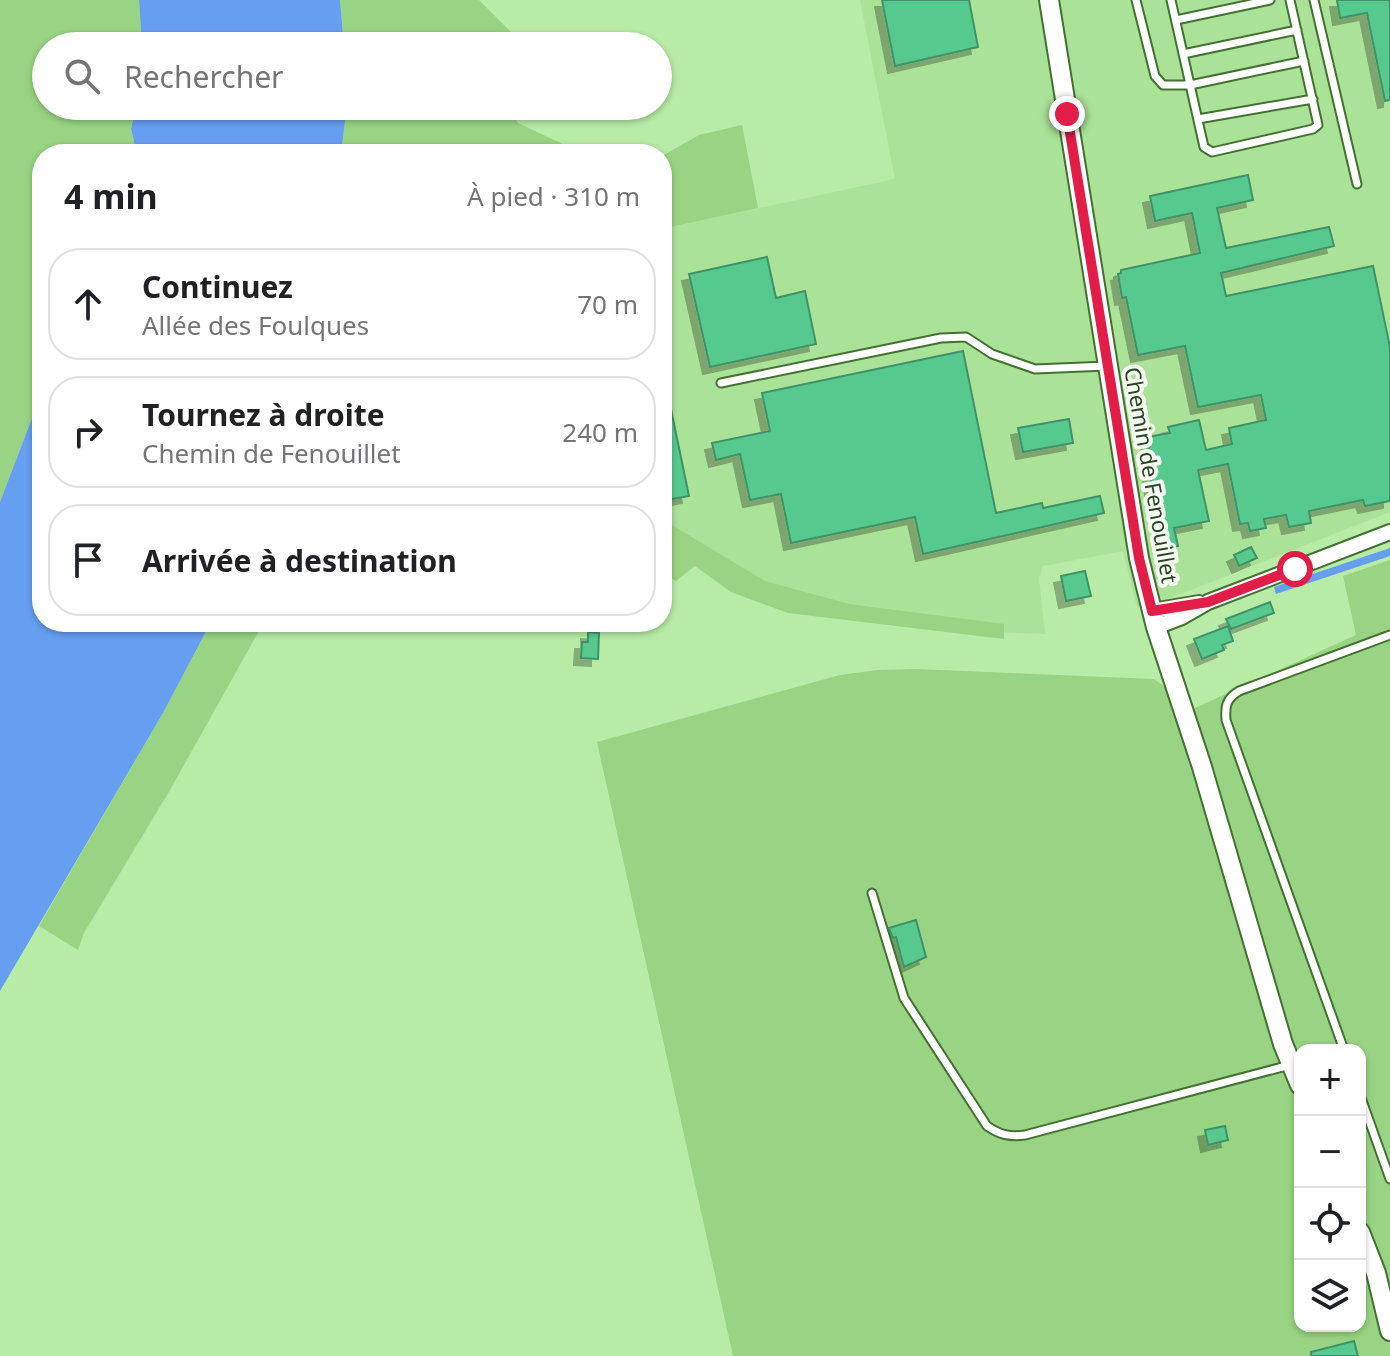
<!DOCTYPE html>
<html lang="fr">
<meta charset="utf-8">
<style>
:root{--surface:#fff;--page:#f6f6f6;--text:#202124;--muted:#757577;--line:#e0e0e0}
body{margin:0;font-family:"Noto Sans",sans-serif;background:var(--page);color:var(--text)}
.controls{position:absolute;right:24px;bottom:24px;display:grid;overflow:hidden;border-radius:16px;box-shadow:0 2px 6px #0004}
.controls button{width:72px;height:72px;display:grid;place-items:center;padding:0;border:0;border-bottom:2px solid var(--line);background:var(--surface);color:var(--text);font:40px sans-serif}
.stop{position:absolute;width:24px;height:24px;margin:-18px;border:6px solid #e11d48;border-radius:50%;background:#fff}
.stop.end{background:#e11d48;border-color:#fff;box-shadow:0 2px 8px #0008}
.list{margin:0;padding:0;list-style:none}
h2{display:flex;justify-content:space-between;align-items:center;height:104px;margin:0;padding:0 32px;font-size:34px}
h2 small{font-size:26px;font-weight:400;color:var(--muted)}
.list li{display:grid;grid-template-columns:52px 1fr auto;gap:24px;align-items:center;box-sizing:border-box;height:112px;margin:0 16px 16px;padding:0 16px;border:2px solid var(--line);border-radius:32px}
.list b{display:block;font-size:30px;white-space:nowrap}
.list p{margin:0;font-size:26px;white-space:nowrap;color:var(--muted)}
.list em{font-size:26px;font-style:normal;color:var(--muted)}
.icon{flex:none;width:44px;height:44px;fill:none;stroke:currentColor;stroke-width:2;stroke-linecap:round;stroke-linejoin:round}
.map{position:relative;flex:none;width:1390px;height:1356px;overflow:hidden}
.search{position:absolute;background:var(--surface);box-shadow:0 2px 6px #0004;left:32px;top:32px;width:640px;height:88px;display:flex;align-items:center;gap:20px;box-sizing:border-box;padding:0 28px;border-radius:44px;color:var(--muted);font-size:30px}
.panel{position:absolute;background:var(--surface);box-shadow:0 2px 6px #0004;left:32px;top:144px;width:640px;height:488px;border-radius:32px}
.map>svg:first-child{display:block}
.built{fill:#aae297}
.green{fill:#98d483;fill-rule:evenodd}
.water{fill:#669ef2}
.building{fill:#56ca8e;stroke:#409368;stroke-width:2;filter:url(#shadow)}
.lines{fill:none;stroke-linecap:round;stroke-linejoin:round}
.service-casing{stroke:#437132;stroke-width:11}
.minor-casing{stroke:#437132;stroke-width:18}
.tertiary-casing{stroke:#437132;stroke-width:22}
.service{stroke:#fff;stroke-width:7}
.minor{stroke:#fff;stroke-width:14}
.tertiary{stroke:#fff;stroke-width:18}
.route{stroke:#e11d48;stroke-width:10}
.labels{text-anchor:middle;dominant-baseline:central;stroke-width:8;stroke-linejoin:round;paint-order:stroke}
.street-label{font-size:22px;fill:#2f4328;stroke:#f4fff1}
</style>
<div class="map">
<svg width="1390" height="1356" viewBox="0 0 1390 1356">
<defs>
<filter id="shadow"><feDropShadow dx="-7" dy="7" stdDeviation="0" flood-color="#0004"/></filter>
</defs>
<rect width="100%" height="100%" fill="#b8eba6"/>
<path class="built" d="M860,0h530v512l-220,86 -33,9 -14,-56 -80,15 -4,12 6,56 -80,-3 -200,-30 -103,-69v-303l233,-50z"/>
<path class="green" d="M0,0h139l3,46h-96v60h90l-5,23 6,25h-95v238l-42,110z
M340,0h139l40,40 -5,6h-170z
M347,106h160l11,17 49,23 24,8h-250z
M742,125l16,83 -96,21v-73l37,-21z
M662,519l103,62 84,23 155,20v15l-216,-26 -57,-21 -36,-26 -19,15 -14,-8z
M1390,560v796h-657l-136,-614 243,-67 38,-5 38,-1 238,10 41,29 161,-73 -13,-59zM1300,1050h60v276h-60z
M211,622h53l-94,168 -86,143 -6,17 -39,-24 124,-213z"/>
<path class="water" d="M139,0h201l4,46h-202z
M136,106h211l-6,48h-204l-6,-25z
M42,392v230h169l-48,91 -163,278v-489z
M1390,548v8l-114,38 -2,-7z"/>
<path class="building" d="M882,0h87l9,47 -83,19z
M1337,0h53v100l-5,1 -18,-88 -27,5z
M1248,175l5,25 -36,8 9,40 103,-21 5,19 -113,27 5,23 147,-30 17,81v154l-25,5 -2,-6 -54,11 2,12 -22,4 -3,-12 -22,4 2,9 -16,3 -2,-8 -8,1 -12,-60 -30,6 11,51 -35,7 4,18 -14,3 -13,-67 -3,-23h3l-4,-22 23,-4 -2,-6 31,-7 7,30 26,-6 -3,-16 37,-8 -5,-25 -63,12 -13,-61 -47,9 -12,-58 -4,1 -4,-24 3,-1v-3l79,-17 -8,-40 -37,8 -5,-25z
M767,257l9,41 29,-7 11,53 -106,23 -21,-93z
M963,351l33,162 46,-10 1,5 57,-12 4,17 -181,41 -8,-37 -124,26 -10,-49 -31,6 -10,-46 -24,6 -4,-17 58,-12 -8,-38z
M662,390h5l22,106 -27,5z
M1069,419l4,24 -50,9 -5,-24z
M1251,547l6,11 -18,8 -5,-11z
M1085,571l6,25 -25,5 -5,-25z
M1270,602l4,11 -43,16 -5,-10z
M1228,626l5,15 -11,4 2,5 -22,9 -8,-20z
M588,632l11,1 -1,26 -17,-1 1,-16h6z
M916,920l10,37 -22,10 -8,-30 -3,1 -4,-10z
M1225,1126l3,14 -20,5 -3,-15z
M1354,1341l4,15h-47v-4z"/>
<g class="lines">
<g class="service-casing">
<path id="service" d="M1136,0l19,76 8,9h27l114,-24
M1171,0l33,147 8,5 101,-23 5,-4 -28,-125
M1314,0l43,184
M1176,20l94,-20
M1183,54l114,-24
M1198,119l115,-20
M721,383l220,-45 25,-1 26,17 43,15 72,-3
M872,893l32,105 83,128c13,9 23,11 38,9l265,-70
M1344,1050l-118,-330c-1,-14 0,-21 13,-29l151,-56
M1360,1095l30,84"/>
</g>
<g class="minor-casing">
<path id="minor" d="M1152,611l47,-8
M1156,627l26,-10 26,-15 182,-70"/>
</g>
<g class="tertiary-casing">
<path id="tertiary" d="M1049,0l90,558 17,69 46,140 81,277 17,41
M1360,1232l16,41 14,58"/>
</g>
<use href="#service" class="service"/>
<use href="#minor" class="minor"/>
<use href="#tertiary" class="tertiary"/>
</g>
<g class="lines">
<path class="route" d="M1067,114l72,444 13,53 56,-9 87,-33"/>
</g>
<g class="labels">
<g class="street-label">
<text transform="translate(1152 475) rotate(80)">Chemin de Fenouillet</text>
</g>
</g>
</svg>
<div class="controls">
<button>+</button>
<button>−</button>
<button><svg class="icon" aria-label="locate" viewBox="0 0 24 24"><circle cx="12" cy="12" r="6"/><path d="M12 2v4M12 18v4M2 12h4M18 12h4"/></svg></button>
<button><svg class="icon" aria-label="layers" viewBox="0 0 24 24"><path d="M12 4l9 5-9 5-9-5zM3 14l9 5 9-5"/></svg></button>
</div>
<div class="stop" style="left:1295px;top:569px"></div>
<div class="stop end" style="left:1067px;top:114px"></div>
<div class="search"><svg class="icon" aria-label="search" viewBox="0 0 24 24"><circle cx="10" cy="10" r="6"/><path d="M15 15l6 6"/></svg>Rechercher</div>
<section class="panel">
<h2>4 min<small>À pied · 310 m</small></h2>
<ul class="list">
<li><svg class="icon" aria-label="ahead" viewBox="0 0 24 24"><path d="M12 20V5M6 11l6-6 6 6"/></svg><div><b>Continuez</b><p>Allée des Foulques</p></div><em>70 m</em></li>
<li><svg class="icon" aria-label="right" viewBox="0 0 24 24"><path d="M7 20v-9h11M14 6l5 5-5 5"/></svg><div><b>Tournez à droite</b><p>Chemin de Fenouillet</p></div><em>240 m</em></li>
<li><svg class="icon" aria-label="arrive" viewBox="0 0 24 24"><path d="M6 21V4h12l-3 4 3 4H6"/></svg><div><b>Arrivée à destination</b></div></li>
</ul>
</section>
</div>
